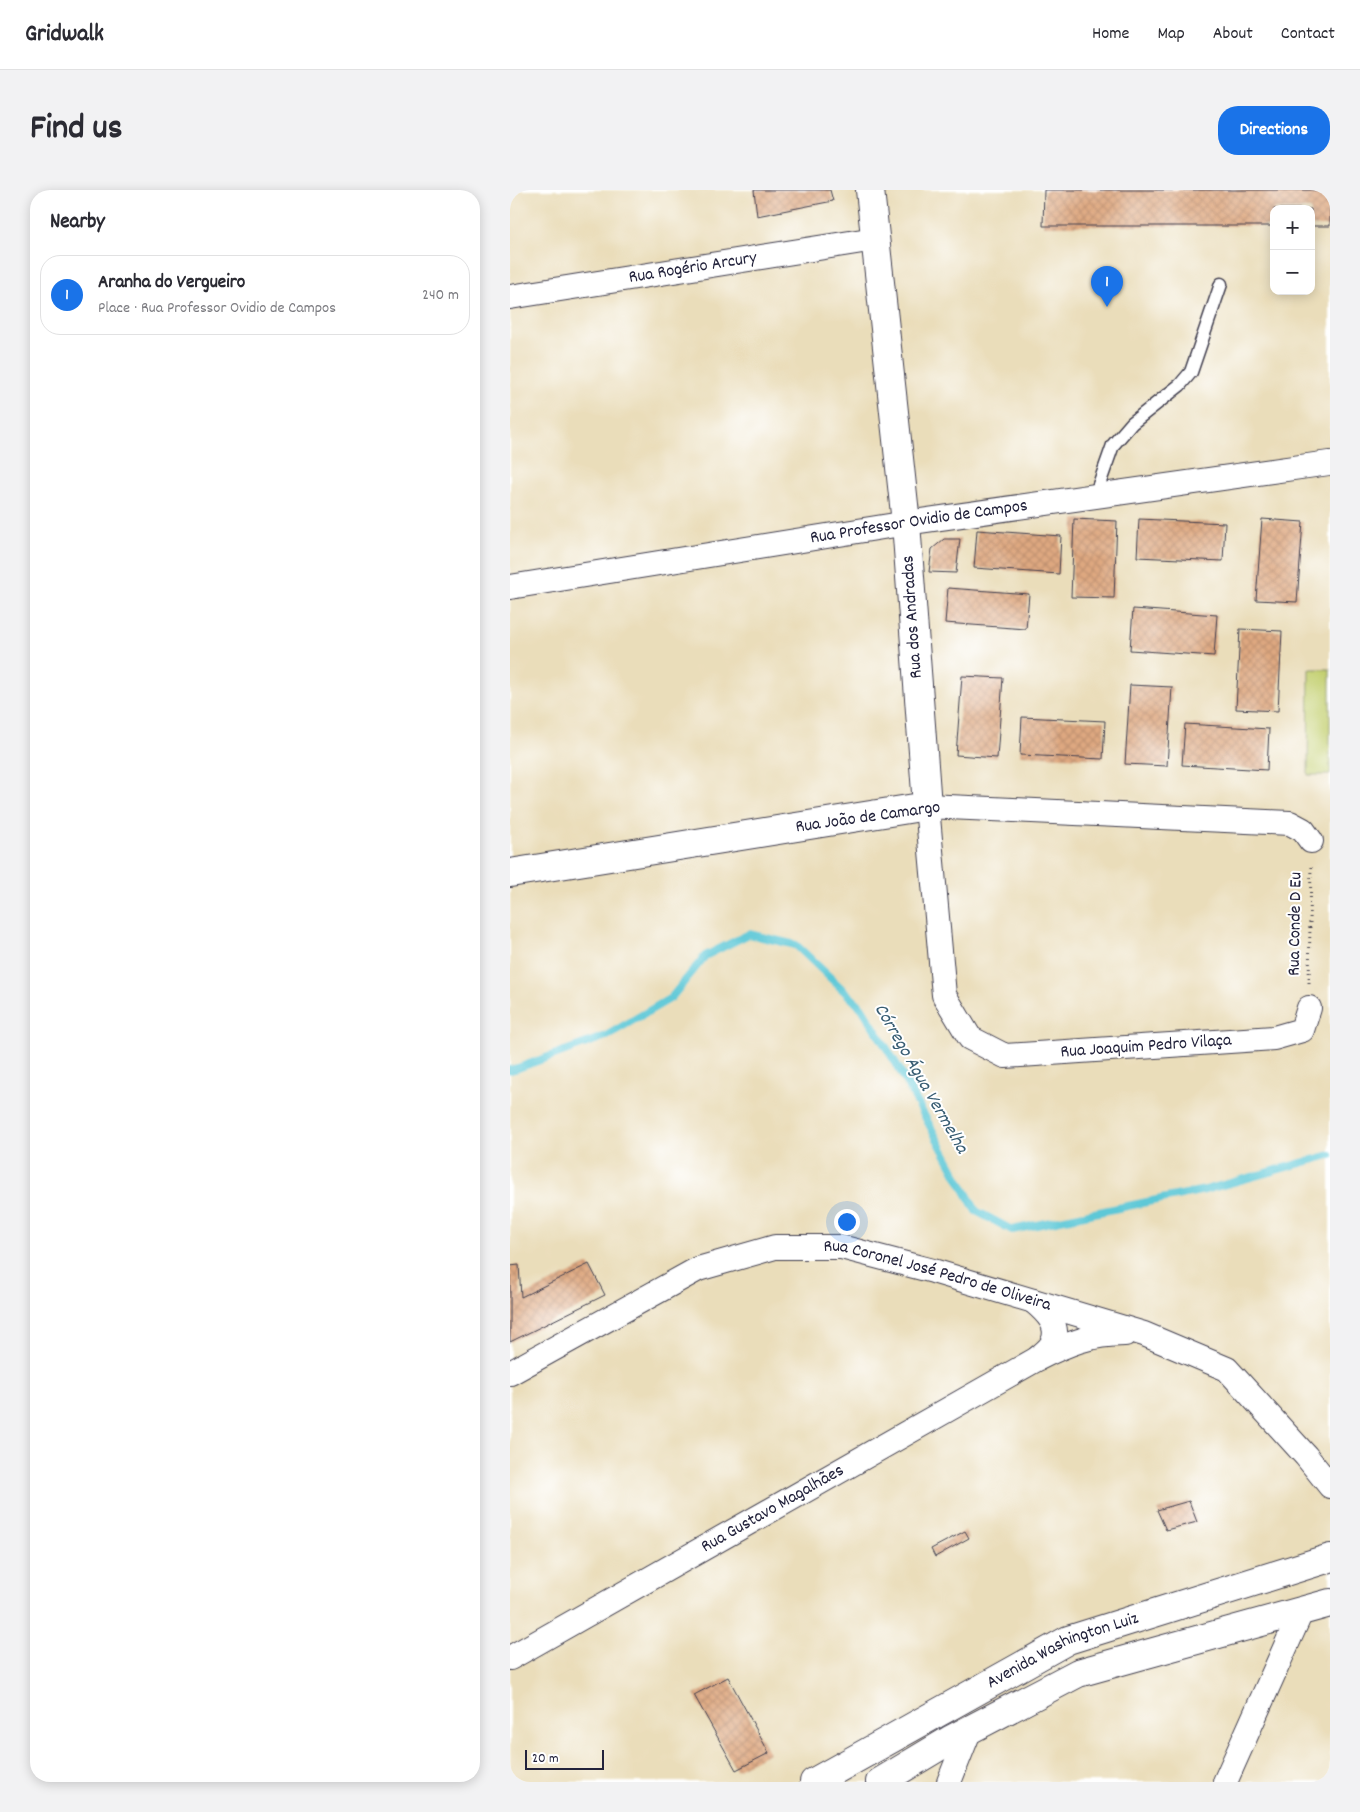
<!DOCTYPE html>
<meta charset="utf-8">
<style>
:root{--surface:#fff;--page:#f2f2f3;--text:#2b2b33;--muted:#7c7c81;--line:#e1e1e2;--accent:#1a73e8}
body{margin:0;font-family:Dekko,sans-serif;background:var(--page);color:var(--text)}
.controls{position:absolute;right:15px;top:15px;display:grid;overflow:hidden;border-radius:10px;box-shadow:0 2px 12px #0003}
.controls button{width:45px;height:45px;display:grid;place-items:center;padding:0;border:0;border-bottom:1px solid var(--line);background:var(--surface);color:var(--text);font:25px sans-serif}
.scale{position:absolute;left:15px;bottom:12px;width:79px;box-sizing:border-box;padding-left:5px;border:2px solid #22223b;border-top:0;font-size:14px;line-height:18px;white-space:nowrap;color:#22223b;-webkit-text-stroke:4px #fff;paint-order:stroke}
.you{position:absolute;left:336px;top:1031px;width:18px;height:18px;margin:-12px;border:4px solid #fff;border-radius:50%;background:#1a73e8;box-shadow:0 0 0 8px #1a73e833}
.badge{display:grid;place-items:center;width:32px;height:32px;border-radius:50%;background:var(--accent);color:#fff;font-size:16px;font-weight:700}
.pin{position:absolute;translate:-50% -41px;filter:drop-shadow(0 1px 2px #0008)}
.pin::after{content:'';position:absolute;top:26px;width:18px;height:15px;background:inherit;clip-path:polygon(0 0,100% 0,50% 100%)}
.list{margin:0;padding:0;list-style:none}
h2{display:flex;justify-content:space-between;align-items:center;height:65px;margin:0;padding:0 20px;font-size:21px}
h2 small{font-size:16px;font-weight:400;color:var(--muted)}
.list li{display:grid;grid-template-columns:32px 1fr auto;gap:15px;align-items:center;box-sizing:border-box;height:80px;margin:0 10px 10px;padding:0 10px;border:1px solid var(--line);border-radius:20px}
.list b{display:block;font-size:19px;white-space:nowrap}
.list p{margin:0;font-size:16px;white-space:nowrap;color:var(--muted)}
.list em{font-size:16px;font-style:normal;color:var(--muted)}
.map{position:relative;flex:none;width:820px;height:1592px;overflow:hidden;border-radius:20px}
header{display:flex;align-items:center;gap:30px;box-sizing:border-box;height:70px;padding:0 25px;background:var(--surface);border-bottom:1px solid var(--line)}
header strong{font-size:24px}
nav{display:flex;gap:28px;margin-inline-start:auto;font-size:18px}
.intro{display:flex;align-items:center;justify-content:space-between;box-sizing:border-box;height:120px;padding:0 30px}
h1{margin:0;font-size:35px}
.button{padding:12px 22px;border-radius:20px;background:var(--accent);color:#fff;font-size:18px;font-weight:700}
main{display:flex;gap:30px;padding:0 30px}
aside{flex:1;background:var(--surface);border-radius:20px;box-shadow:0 2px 12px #0003}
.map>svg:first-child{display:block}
.green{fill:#c4d072;stroke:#737956}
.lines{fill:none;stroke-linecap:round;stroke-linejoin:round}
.stream{stroke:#5dc8d7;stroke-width:8}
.building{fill:url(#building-cross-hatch)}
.service-casing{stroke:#403e4e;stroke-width:15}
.minor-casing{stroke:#403e4e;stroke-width:26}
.tertiary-casing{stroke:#403e4e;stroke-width:30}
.secondary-casing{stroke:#403e4e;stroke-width:30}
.path{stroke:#403e4e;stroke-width:3;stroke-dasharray:1 4;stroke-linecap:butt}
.service{stroke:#fff;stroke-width:12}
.minor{stroke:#fff;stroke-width:24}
.tertiary{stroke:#fff;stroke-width:28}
.secondary{stroke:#fff;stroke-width:28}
.labels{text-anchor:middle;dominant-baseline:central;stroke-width:4;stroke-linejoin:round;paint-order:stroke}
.street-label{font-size:18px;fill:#22223b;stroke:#fff}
.water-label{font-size:19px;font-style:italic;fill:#375c72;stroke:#fff}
</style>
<header>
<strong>Gridwalk</strong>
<nav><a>Home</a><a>Map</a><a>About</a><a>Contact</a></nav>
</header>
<div class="intro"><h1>Find us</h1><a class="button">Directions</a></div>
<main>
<aside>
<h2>Nearby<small></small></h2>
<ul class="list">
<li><span class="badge">1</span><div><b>Aranha do Vergueiro</b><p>Place · Rua Professor Ovidio de Campos</p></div><em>240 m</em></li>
</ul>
</aside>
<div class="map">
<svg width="820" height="1592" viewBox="0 0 820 1592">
<defs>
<pattern id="building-cross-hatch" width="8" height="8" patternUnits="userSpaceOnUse" patternTransform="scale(1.25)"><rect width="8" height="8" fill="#dea880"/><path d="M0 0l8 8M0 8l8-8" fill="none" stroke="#be9070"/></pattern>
</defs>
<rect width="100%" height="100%" fill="#fff"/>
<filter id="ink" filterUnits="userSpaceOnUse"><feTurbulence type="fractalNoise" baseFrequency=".02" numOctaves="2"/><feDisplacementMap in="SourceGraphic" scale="10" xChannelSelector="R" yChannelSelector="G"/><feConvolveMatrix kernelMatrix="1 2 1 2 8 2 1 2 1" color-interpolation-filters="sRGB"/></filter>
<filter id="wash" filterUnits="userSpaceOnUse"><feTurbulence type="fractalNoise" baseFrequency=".0096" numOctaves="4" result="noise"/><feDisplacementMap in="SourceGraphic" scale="20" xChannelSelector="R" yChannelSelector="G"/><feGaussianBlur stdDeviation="1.12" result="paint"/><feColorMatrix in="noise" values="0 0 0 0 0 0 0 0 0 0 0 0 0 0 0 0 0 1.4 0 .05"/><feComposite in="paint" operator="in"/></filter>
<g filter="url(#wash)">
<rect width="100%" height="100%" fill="#eaddba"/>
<path class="green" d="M799,479h21v106h-22z"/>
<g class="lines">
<path class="stream" d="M0,880l8,-2 88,-32 65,-38 34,-42 44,-22 47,11 66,63 35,57 79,146 36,19 193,-40 125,-35"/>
</g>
<g id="blocks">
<path class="building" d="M244,0h76l3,11 -76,15z
M534,0h286v36h-19v-17h-37v17h-231z
M564,329l43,2 -3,77 -43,-1z
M629,329l86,4 -2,38 -86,-4z
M752,329l41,3 -6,80 -41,-2z
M467,340l84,6 -2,38 -85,-6z
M434,349h16l-4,34 -27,-1 3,-23z
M438,398l81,6 -3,35 -81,-6z
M623,419l84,6 -3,41 -84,-6z
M730,439l42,2 -4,80 -42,-2z
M452,486l41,2 -6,80 -41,-3z
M620,495l42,2 -5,79 -42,-2z
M512,527l83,4 -2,38 -83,-4z
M675,534l84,5 -2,41 -85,-5z
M79,1074l16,31 -95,47v-76l9,-1 2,32z
M679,1311l8,21 -31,8 -9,-20z
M455,1341l4,7 -34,19 -4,-8z
M218,1487l41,76 -33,17 -42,-75z"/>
</g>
</g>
<g filter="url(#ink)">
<use href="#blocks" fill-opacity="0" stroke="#403e4e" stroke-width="1"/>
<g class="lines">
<g class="service-casing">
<path id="service" d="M585,306l18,-51 19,-22 48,-38 11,-13 30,-88"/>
</g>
<g class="minor-casing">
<g id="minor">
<path id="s1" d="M0,107l365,-58"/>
<path id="s2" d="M0,397l410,-66 409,-58"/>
<path d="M799,818l-7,22 -28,8 -269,18 -35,-18 -26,-43 -17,-189 363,17 13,7 8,11"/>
<path d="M523,1111c12,10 29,25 19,43 -3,5 -9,10 -14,14"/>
<path id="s3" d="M0,1183l188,-104 77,-22h66l92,24 211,63 83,35 79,87 24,30"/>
<path id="s4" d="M0,1468l527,-299c30,-15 53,-25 88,-25"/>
<path d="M439,1592l21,-53"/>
<path d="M715,1592l77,-172"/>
</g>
</g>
<g class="tertiary-casing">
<path id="tertiary" d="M0,683l417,-67 -21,-283 -36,-333"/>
</g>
<g class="secondary-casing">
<g id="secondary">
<path id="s5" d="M304,1592l254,-142 262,-82"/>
<path d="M370,1592l70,-42 128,-67 252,-70"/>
</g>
</g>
<path class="path" d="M799,793l2,-119"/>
<use href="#service" class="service"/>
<use href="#minor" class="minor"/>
<use href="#tertiary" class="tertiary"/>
<use href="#secondary" class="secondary"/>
</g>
</g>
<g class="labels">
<g class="street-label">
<text stroke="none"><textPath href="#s1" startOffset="185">Rua Rogério Arcury</textPath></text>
<text stroke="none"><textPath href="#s2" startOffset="414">Rua Professor Ovidio de Campos</textPath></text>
<text transform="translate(403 427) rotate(-94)">Rua dos Andradas</text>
<text transform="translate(358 628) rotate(-8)">Rua João de Camargo</text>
<text transform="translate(786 734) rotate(-89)">Rua Conde D Eu</text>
<text transform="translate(636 857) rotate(-4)">Rua Joaquim Pedro Vilaça</text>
<text stroke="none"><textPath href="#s3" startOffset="461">Rua Coronel José Pedro de Oliveira</textPath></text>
<text stroke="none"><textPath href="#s4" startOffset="302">Rua Gustavo Magalhães</textPath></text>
<text stroke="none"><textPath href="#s5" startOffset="282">Avenida Washington Luiz</textPath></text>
</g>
<g class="water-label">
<text transform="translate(410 889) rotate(60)">Córrego Água Vermelha</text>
</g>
</g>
</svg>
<div class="controls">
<button>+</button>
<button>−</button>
</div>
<div class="scale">20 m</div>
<div class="you"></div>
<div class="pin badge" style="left:597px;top:117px">1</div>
</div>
</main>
